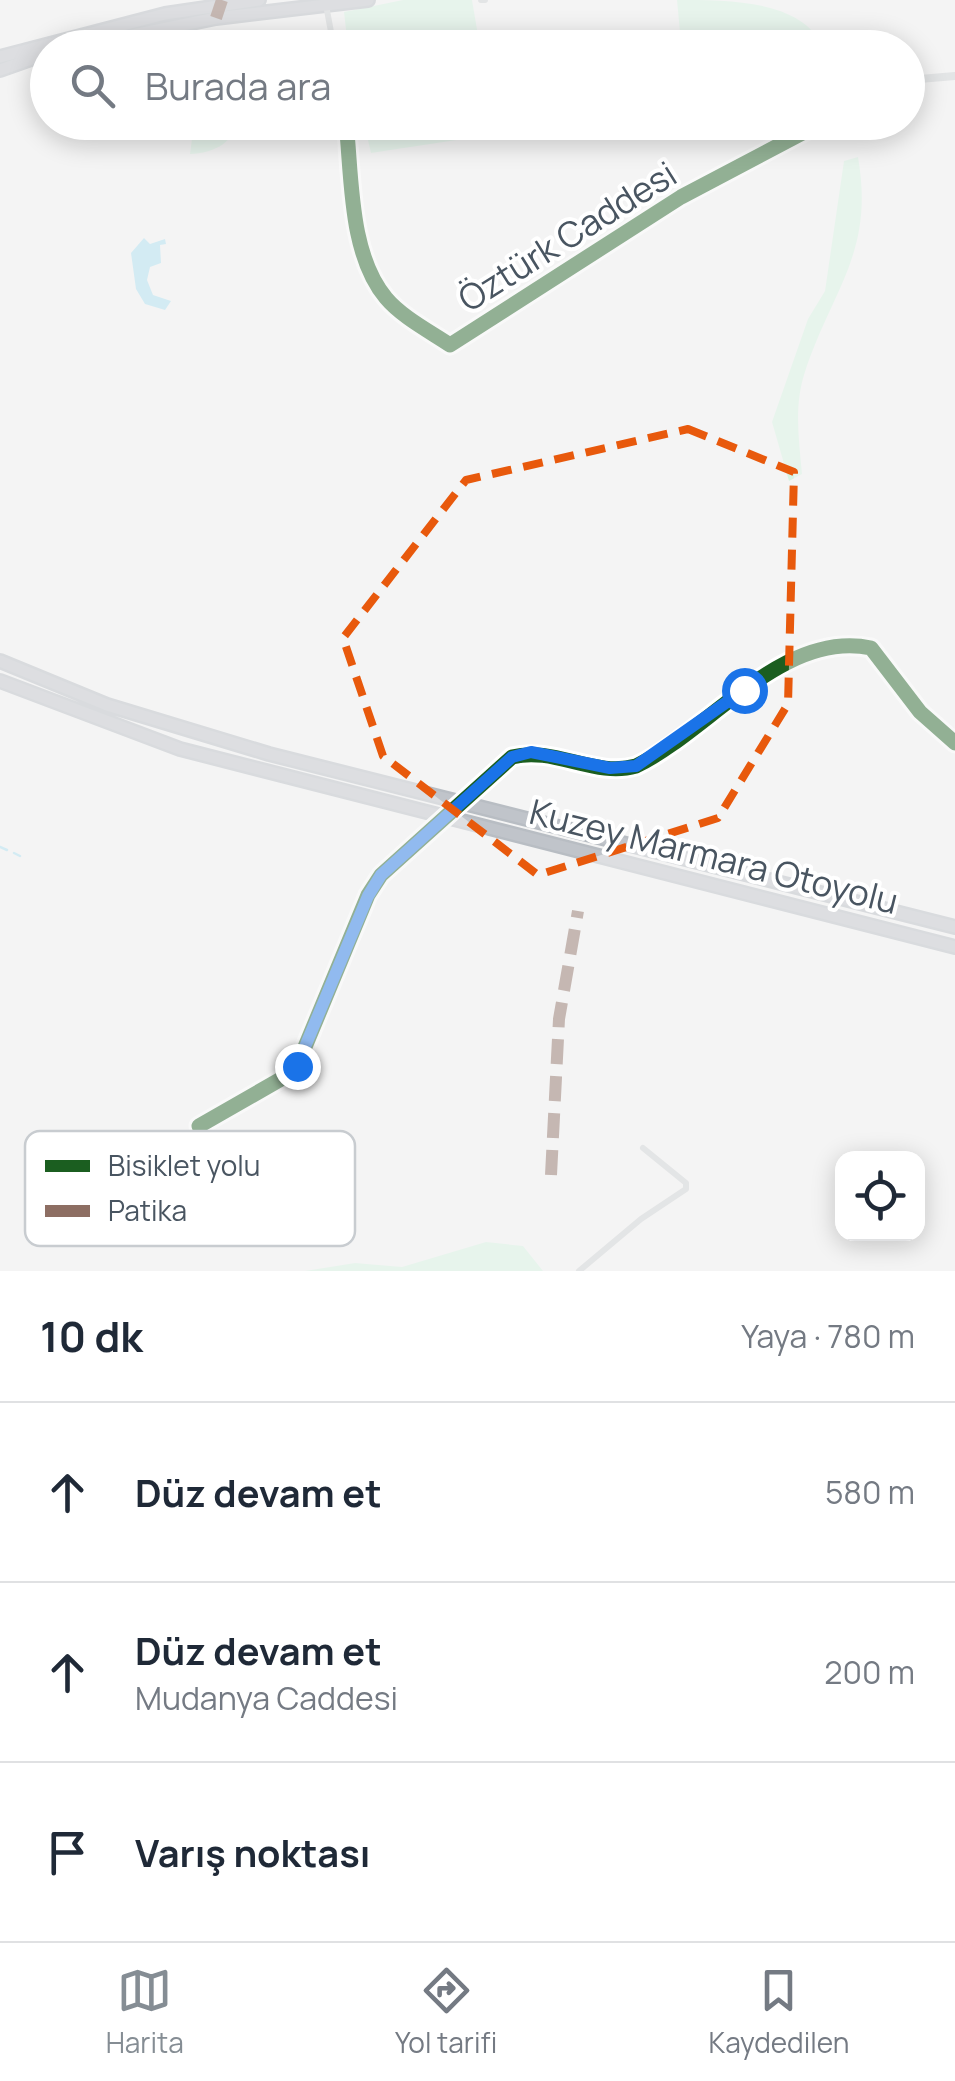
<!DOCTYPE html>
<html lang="tr">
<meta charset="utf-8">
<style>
:root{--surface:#fff;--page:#f2f2f3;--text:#1f2937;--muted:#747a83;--line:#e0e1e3;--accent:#858d94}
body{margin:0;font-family:Manrope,sans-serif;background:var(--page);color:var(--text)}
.controls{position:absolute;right:30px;bottom:30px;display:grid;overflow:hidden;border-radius:20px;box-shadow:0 5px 25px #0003}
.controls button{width:90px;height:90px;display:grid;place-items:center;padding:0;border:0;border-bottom:2px solid var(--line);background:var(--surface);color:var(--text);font:50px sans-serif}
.stop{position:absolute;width:30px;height:30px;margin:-22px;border:8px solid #1a73e8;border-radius:50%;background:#fff}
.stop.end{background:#1a73e8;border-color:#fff;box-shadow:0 2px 10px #0008}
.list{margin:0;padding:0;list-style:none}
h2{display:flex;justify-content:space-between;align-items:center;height:130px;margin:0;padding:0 40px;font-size:42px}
h2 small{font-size:32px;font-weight:400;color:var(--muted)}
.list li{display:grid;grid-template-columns:65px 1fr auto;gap:30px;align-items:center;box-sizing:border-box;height:180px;padding:0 40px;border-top:2px solid var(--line)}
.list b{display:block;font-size:38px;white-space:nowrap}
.list p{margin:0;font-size:32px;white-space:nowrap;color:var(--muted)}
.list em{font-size:32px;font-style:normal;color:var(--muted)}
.icon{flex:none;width:55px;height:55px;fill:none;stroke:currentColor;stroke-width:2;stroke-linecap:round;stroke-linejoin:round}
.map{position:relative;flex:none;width:955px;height:1271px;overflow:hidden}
.search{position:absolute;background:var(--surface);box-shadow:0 5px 25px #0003;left:30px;right:30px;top:30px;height:110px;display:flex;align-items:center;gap:25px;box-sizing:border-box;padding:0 35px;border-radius:55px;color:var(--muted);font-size:38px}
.sheet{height:670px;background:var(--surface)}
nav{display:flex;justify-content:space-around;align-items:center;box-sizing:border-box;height:140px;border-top:2px solid var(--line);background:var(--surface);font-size:28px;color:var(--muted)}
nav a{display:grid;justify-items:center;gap:5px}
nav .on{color:var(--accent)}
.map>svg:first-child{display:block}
.green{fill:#d8f3e3}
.water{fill:#ace1f2}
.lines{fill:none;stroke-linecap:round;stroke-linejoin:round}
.stream{stroke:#ace1f2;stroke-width:2.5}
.highway-casing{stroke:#b8bdc3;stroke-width:16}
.street{stroke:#cfd2d4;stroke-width:6}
.secondary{stroke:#cfd2d5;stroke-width:8}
.highway{stroke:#c0c4ca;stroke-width:11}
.street-bridge{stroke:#cfd2d4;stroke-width:6}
.quiet{stroke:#8d6e63;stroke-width:12;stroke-dasharray:25 12;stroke-linecap:butt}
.cycleway-casing{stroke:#fff;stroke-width:21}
.cycleway{stroke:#1b5e20;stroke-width:15}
.route{stroke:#1a73e8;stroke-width:12}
.marked{fill:none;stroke:#e8590c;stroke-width:8;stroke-dasharray:20 12;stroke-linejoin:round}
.labels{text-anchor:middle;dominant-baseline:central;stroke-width:8;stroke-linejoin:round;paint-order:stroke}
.street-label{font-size:35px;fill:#495561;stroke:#fff}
.key{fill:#fff;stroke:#c8ccd0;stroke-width:2.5}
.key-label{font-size:28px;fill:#495561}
</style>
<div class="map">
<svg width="955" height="1271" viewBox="0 0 955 1271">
<rect width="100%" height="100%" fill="#f4f4f4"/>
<path class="green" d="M403,0h69l8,47h-132l-4,-35z
M677,0c53,0 125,0 146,47h-13l-6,-12 -123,8z
M194,123v-1l44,1c-8,22 -25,30 -48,31z
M364,123h130l2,11 -125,19z
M858,157c17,97 -27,133 -54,218 -10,33 -5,65 -2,99l-13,7 -17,-59 36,-103 17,-28 19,-130z
M486,1242l37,4 20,25h-238l50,-8 47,4z"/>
<path class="water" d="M144,238l6,6 15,-5 1,5 -6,1 1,18 -11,4 -3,13 6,15 18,6 -6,9 -20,-6 -9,-15 -5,-36z"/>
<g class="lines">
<path class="stream" d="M0,847l7,3
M14,853l6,3"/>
<g class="highway-casing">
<path id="highway" d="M70,48l146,-30 152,-18
M0,57l165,-43 94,-14
M0,70l48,-17
M0,661l107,44 162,49 686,173
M0,681l180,68 775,198"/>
</g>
<path class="street" d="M481,0h4
M326,5l8,43
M346,122c6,55 3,132 40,176 16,19 43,33 64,47
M499,767c43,-33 90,12 137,-1 72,-34 147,-137 235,-118l49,64 35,31
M199,1126l96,-55 73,-176 32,-42
M579,1271l62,-52 45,-30v-6l-43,-35"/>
<path class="secondary" d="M908,80l47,-4
M450,345l231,-148 142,-75"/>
<use href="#highway" class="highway"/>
<path class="street-bridge" d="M400,853l99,-86"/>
<path class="quiet" d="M216,18l6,-18
M551,1175l8,-156 19,-108"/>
<g class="cycleway-casing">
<path id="cycleway" d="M346,122c6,55 3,132 40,176 16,19 43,33 64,47l231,-148 142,-75
M199,1126l96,-55 73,-176 13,-20 131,-118c42,-11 83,21 124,9 72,-34 147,-137 235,-118l49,64 35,31"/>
</g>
<use href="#cycleway" class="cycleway"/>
</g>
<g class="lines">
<path class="route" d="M297,1066l71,-170 13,-21 131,-118 19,-5 79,16 26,-2 108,-76"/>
</g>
<path d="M0 0H955V1271H0ZM688,429l106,43 -6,232 -70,114 -180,57 -155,-119 -40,-118 123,-158z" fill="#f4f4f4" fill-opacity=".55" fill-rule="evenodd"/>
<path class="marked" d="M688,429l106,43 -6,232 -70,114 -180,57 -155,-119 -40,-118 123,-158z"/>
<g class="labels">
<g class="street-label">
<text transform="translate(567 236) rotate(-32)">Öztürk Caddesi</text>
<text transform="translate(714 856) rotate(14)">Kuzey Marmara Otoyolu</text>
</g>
</g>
<rect x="25" y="1131" width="330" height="115" rx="15" class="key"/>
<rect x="45" y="1160" width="45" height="12" fill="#1b5e20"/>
<rect x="45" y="1205" width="45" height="12" fill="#8d6e63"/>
<g class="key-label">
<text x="108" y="1176">Bisiklet yolu</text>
<text x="108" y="1221">Patika</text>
</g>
</svg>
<div class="controls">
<button><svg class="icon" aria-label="locate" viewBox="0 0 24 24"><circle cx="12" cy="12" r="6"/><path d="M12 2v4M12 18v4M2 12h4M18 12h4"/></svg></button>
</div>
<div class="stop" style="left:744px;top:690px"></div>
<div class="stop end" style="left:297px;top:1066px"></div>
<div class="search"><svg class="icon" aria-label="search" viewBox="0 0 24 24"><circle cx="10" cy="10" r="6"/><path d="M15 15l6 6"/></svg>Burada ara</div>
</div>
<section class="sheet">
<h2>10 dk<small>Yaya · 780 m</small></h2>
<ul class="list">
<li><svg class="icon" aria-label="ahead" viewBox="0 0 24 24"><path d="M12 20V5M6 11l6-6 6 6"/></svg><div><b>Düz devam et</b></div><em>580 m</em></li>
<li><svg class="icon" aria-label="ahead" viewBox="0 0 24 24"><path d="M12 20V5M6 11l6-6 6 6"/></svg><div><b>Düz devam et</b><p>Mudanya Caddesi</p></div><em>200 m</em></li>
<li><svg class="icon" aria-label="arrive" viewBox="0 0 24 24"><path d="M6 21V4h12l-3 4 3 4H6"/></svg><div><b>Varış noktası</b></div></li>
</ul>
</section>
<nav>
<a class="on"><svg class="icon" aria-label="map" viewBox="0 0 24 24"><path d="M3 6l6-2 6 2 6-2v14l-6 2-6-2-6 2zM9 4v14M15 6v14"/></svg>Harita</a>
<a><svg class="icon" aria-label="directions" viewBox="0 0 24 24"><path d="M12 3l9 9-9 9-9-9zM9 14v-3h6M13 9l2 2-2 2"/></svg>Yol tarifi</a>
<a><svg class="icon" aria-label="saved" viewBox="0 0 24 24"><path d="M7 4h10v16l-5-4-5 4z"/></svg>Kaydedilen</a>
</nav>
